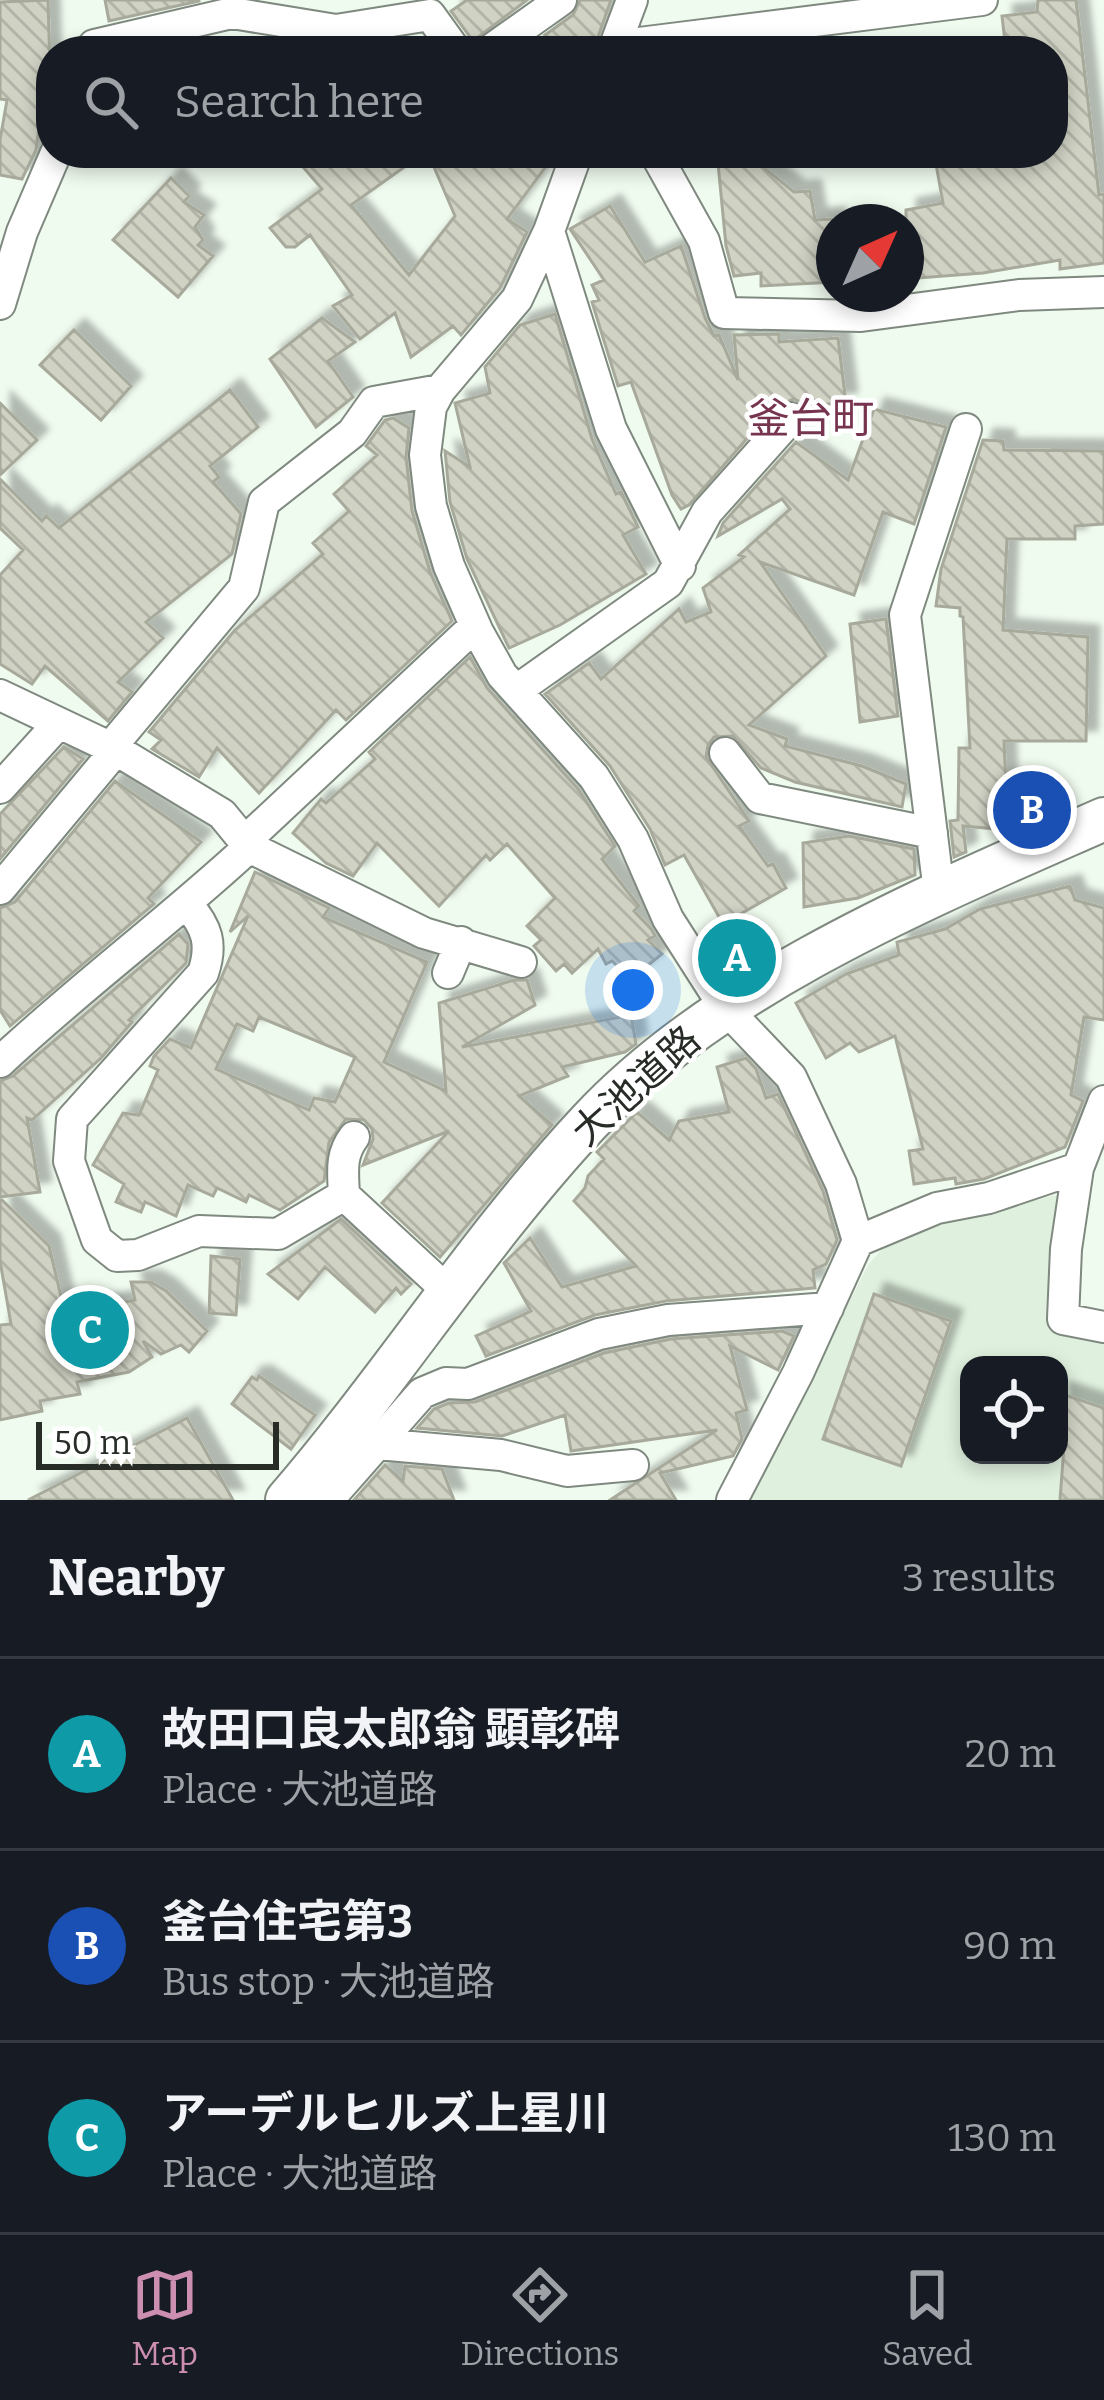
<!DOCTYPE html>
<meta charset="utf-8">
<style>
:root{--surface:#171b24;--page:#20242c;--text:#f1f3f6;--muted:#9ea1a6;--line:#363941;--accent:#cd8fb1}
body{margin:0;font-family:Bitter,"Noto Sans JP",serif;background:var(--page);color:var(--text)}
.controls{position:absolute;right:36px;bottom:36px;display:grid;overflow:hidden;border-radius:24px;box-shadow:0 6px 18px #0003}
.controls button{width:108px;height:108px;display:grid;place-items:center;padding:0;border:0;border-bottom:3px solid var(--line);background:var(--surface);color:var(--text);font:60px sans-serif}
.compass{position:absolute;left:816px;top:204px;width:108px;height:108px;border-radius:50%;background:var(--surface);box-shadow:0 6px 18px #0003;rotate:45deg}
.scale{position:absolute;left:36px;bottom:30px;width:243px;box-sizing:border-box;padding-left:12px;border:6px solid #272c27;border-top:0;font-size:33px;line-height:42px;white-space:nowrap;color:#272c27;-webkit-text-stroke:9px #fff;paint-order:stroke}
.you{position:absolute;left:633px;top:990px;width:42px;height:42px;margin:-30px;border:9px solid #fff;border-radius:50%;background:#1a73e8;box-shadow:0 0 0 18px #1a73e833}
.badge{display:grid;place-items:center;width:78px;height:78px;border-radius:50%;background:var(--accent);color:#fff;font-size:39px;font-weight:700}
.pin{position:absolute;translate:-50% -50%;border:6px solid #fff;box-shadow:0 3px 12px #0006}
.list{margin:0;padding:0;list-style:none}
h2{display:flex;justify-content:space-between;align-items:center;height:156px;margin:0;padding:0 48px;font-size:51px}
h2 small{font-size:39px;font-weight:400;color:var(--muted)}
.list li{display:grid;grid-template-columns:78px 1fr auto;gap:36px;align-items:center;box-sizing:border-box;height:192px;padding:0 48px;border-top:3px solid var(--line)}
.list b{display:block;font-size:45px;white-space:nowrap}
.list p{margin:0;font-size:39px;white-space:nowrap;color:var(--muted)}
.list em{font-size:39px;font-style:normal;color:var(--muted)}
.icon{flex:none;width:66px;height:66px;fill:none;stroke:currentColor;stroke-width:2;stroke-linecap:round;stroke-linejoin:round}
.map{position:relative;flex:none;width:1104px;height:1500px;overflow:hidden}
.search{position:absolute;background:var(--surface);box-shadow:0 6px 18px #0003;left:36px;right:36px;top:36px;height:132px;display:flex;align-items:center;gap:30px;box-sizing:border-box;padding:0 42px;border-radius:48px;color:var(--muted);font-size:45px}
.sheet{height:732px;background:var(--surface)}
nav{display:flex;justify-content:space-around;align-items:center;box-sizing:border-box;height:168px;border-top:3px solid var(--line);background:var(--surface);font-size:33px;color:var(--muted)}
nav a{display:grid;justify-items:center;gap:6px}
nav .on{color:var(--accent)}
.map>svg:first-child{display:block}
.built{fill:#dff0de;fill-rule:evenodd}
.building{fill:url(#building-back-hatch);stroke:#a7a99b;stroke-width:3;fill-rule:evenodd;filter:url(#shadow)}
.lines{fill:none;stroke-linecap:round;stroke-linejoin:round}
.street-casing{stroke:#7f897f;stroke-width:34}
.secondary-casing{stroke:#7f897f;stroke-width:46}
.street{stroke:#fff;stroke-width:30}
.secondary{stroke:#fff;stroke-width:42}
.labels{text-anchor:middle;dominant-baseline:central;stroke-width:9;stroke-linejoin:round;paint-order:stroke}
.street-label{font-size:39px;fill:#272c27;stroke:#fff}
.neighbourhood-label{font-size:42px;fill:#77344f;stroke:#fff}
</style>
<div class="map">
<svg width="1104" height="1500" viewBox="0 0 1104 1500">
<defs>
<pattern id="building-back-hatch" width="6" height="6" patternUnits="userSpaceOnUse" patternTransform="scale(3)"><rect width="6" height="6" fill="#d0d2c4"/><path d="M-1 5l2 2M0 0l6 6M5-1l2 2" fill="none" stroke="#b3b4a8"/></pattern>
<filter id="shadow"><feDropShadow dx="11" dy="-11" stdDeviation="3" flood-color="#0004"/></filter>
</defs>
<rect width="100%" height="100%" fill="#f0fbef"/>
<path class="built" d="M1061,1194l-14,130 57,12v164h-355l119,-235 25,-28 23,-12zM969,1365h90v90h-90z"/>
<path class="building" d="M48,0l3,103h-9l-6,47 -14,29 -22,-4v-35l7,-40 -7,-1v-97z
M105,0h94v1l-90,20z
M467,0h60l-54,41 -22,-30z
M580,0h31l-18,51h-23l-25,-16 28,-20z
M1038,0h38l23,195 5,-1v69l-44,6v-9l-77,13 -77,6v-69l37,-7 -9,-50h119v-102h-47l-4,-35 35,-4z
M291,153h54l10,13 19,-13h50l-73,52 58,70 46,-59 -27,-63h128l-49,66 20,13 -27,56 -39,47 -8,-9 -42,31 -16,-44 -35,26 -27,-33 19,-11 -42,-60 -15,12h-9l-16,-19 52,-39z
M717,153h29l48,39 16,-1 5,29 19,-1v63l-73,4v-13l-27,3 -8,-30z
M171,178l18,18 -5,6 20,13 -9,12 8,13 -5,5 15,11 -35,41 -65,-57z
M610,206l35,56 36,-16 24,72 9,18 5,-1 19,45 -4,-45 45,-1v8l59,-4 8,65 -40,2 -12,-6 -19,8 -26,1 15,11 -75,86 -8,4 -9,-14 -41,-113 -13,4 -26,-84 7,-2 -7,-15 12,-5 -34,-51z
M555,314l37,125 24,55 5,-2 17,35 -15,8 23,39 -86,51 -51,23 -42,-89 -17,-57 -5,-51 25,16 -15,-64 35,-10 -5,-26 35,-42z
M322,318l33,24 -27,19 25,36 -37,30 -46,-68z
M74,330l57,56 -30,34 -61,-55z
M230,390l28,37 -48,39 9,11 -6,5 28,32 -9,40 -86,68 17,16 -45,44 14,10 -24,29 -63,-55 -13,18 -32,-20v-89l23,-25 -23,-22v-49l42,42 4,-5 13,12z
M0,403l37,37 -37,35z
M874,409l72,18 -32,97 -31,-12 -29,83 -94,-33 66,94 -77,69 38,14 -2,7 77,20 44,18 -4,23 -107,-25 -34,-14 -28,-32 -19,1 -6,8 -2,12 43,64 -10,5 29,40 5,-2 13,24 -63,36 -39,-69 -19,10 -15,-36 -40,-63 -65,-72 44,-31 12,16 78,-70 7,13 25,-10 -8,-24 41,-31 -5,-2 51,-46 -8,-10 -64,37 5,-13 73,-81 52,38z
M393,418l16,10 -3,29 6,54 18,61 22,49 -106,99 -10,-10 -77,83 -42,-45 -18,29 -47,-28 9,-9 -12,-8 86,-102 88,-76 -10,-11 36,-32 -15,-17 43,-39 -11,-9 19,-26z
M983,440l20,1 1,9 100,1v73l-29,2v13h-68l-4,91 85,7 -2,104h-82l4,89 -45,-4 3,26 -12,5 -4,-36 8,-1 1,-72h11l-7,-131 -3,-1v-8l-24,-2 5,-37z
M886,619l12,97 -38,6 -10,-98z
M470,657l17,31 91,101 37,57 -13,13 37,47 -5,5 18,19 3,6 -7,4 14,14 -31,25 -19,-18 -6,3 -8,-15 -26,24 -8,-9 -8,7 -22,-25 7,-6 -14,-14 28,-28 -48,-54 -17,16 -4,-5 -47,51 -62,-63 -24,33 -27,-13 -33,-30 28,-34 5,4 49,-44 -6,-7z
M64,747l19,12 -83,100v-45z
M115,781l86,61 -53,56 6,6 -144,122 -10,-16v-102l15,-6z
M849,836l65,13 1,26 -57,23 -54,9 -1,-64z
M255,872l74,36 -6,9 104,45 -43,100 62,29 -7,-88 75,-23h13l8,25 -73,42 169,-32 5,29 -11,8 -63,15 6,9 -49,20 33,29 -112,132 -58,-54 67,-72 -86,34 10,-26 -1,-10 -8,-9 -18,-1 -17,23 -5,39 -44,29 -31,-15 -3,7 -29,-14 -4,8 -25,-11 -12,31 -31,-14 -4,10 -25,-10 8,-18 -31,-19 30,-52 16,2 19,-45 -8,-4 4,-10 16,-17 21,9 57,-132 -18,16zM259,1017l96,40 -20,45 -21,-4 -5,12 -93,-41 21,-45 16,7z
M1070,886l5,14 29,8v112l-20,-3 -13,78 12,6 -18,46 -81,32 -28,5 -1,-6 -41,6 -5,-33 14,-2 -28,-113 -36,16 -9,-9 -24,15 -30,-55 50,-29 53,-19 -2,-13 48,-13 35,-20z
M179,934l9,10 -2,19 -57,57 3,2 -31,36 -69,62 -5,-2 13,74 -40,5v-116l13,-5z
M746,1058l10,11 10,29 12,-4 45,97 14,49 -11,24 -13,6 2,18 -149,13 -71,14 -109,41 -10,-20 55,-25 -27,-48 26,-25 32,49 74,-21 -62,-65 11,-13 3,-12 16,-17 -7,-7 40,-40 32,28 10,-19 50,-9 -12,-45z
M0,1198l49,48 16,67 70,-13 -4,-18h20l15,9 41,40 -18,21 -8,-7 -20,9 -18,-13 9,16 -23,15 -52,10 3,12 -40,7 2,10 -42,9v-95l11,-1 -11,-63z
M341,1219l70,65 -10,10 -5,-6 -21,24 -50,-45 -27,32 -30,-25z
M211,1256l29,3 -4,56 -27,-2z
M874,1294l77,27 -50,145 -78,-27z
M782,1331l12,5 -16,34 -48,-24 17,64 -11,3 6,26 -9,17 -73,17 16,27h-66l107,-70 -146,21 -6,-36 -63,21 -85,-8 17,-19 15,-6 26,-1 129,-49 67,-14z
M259,1376l56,39 -24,34 -59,-45 20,-27 5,3z
M1059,1393l45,15v92h-44l4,-54 -5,-2z
M187,1418l46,82h-205z
M385,1465l18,16 2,-15 37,3 12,31h-100z"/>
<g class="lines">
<g class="street-casing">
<path id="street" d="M615,46l367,-46
M92,51l2,-6 138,-32 104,17 94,-15 26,36
M489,51l72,-51
M613,51l19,-51
M577,153l-28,78 -32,68 -77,91 -9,17 -6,48 6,51 18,60 29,66 24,43 92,102 39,62 35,80 57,89 66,69 50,107 17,57 -60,132 -66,127
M655,153l49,88 20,72 137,3 158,-21 85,-3
M549,231l62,198 69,137
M0,304l22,-72 34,-79
M517,690l151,-107 39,-71 84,-94
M0,695l116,55 91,55 15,9 27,33 175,86 97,29
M110,748l134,-160 20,-86 88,-69 22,-31 66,-12
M725,753l35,45 172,35
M0,788l59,-65
M243,843l232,-217
M0,889l116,-139
M939,892l-34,-277 61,-186
M187,904c20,23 26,40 16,69l-131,146 -3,42 28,79 20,16 21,-1 61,-24 79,3 66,-39 105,97
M448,973l13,-31
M0,1062c80,-75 168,-140 249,-215
M1104,1101l-26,67 -12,81 -3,70 41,8
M344,1195c-1,-22 -4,-40 10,-58
M858,1241l79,-33 52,-10 89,-30
M378,1444l123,11 66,16 66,-6
M328,1500l94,-107 24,-10 22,1 131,-50 69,-14 160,-12"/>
</g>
<g class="secondary-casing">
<path id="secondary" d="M287,1500c105,-122 192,-260 302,-378 129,-139 343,-227 515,-303"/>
</g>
<use href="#street" class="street"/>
<use href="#secondary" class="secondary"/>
</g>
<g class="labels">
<g class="street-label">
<text transform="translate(636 1086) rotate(-42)">大池道路</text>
</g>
<g class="neighbourhood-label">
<text x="811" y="419">釜台町</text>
</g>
</g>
</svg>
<div class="controls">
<button><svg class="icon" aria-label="locate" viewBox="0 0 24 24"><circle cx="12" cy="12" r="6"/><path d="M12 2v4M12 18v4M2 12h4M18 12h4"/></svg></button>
</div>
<svg class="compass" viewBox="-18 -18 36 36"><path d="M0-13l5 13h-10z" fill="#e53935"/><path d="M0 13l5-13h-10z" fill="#9ea1a6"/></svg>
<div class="scale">50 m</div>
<div class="you"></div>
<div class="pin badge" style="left:737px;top:958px;background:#0f9aa8">A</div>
<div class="pin badge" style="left:1032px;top:810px;background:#1a4fb4">B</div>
<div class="pin badge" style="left:90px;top:1330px;background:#0f9aa8">C</div>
<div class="search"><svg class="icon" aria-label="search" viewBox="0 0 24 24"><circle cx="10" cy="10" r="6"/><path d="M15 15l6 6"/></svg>Search here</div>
</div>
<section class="sheet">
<h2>Nearby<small>3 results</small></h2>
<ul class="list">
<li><span class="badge" style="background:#0f9aa8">A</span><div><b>故田口良太郎翁 顕彰碑</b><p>Place · 大池道路</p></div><em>20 m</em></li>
<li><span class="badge" style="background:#1a4fb4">B</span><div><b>釜台住宅第3</b><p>Bus stop · 大池道路</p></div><em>90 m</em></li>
<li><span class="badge" style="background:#0f9aa8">C</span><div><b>アーデルヒルズ上星川</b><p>Place · 大池道路</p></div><em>130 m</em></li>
</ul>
</section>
<nav>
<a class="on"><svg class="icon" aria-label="map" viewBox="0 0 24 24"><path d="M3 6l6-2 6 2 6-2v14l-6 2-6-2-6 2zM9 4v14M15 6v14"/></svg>Map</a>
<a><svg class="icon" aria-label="directions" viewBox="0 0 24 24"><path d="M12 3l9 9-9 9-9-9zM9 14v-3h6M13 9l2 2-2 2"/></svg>Directions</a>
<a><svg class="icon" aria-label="saved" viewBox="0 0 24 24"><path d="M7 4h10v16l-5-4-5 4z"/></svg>Saved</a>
</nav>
